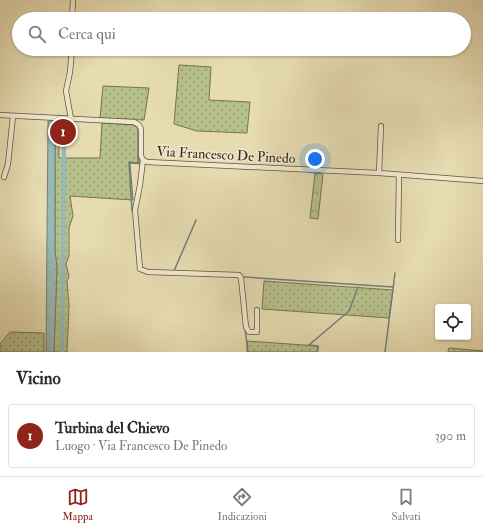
<!DOCTYPE html>
<html lang="it">
<meta charset="utf-8">
<style>
:root{--surface:#fff;--page:#f2f2f3;--text:#2b2b33;--muted:#7c7c81;--line:#e1e1e2;--accent:#8f2418}
body{margin:0;font-family:"IM FELL Double Pica",serif;background:var(--page);color:var(--text)}
.controls{position:absolute;right:12px;bottom:12px;display:grid;overflow:hidden;border-radius:4px;box-shadow:0 1px 3px #0004}
.controls button{width:36px;height:36px;display:grid;place-items:center;padding:0;border:0;border-bottom:1px solid var(--line);background:var(--surface);color:var(--text);font:20px sans-serif}
.you{position:absolute;left:315px;top:159px;width:14px;height:14px;margin:-10px;border:3px solid #fff;border-radius:50%;background:#1a73e8;box-shadow:0 0 0 6px #1a73e833}
.badge{display:grid;place-items:center;width:26px;height:26px;border-radius:50%;background:var(--accent);color:#fff;font-size:13px;font-weight:700}
.pin{position:absolute;translate:-50% -50%;border:2px solid #fff;box-shadow:0 1px 4px #0006}
.list{margin:0;padding:0;list-style:none}
h2{display:flex;justify-content:space-between;align-items:center;height:52px;margin:0;padding:0 16px;font-size:17px}
h2 small{font-size:13px;font-weight:400;color:var(--muted)}
.list li{display:grid;grid-template-columns:26px 1fr auto;gap:12px;align-items:center;box-sizing:border-box;height:64px;margin:0 8px 8px;padding:0 8px;border:1px solid var(--line);border-radius:4px}
.list b{display:block;font-size:15px;white-space:nowrap}
.list p{margin:0;font-size:13px;white-space:nowrap;color:var(--muted)}
.list em{font-size:13px;font-style:normal;color:var(--muted)}
.icon{flex:none;width:22px;height:22px;fill:none;stroke:currentColor;stroke-width:2;stroke-linecap:round;stroke-linejoin:round}
.map{position:relative;flex:none;width:483px;height:352px;overflow:hidden}
.search{position:absolute;background:var(--surface);box-shadow:0 1px 3px #0004;left:12px;right:12px;top:12px;height:44px;display:flex;align-items:center;gap:10px;box-sizing:border-box;padding:0 14px;border-radius:22px;color:var(--muted);font-size:15px}
.sheet{height:124px;background:var(--surface)}
nav{display:flex;justify-content:space-around;align-items:center;box-sizing:border-box;height:56px;border-top:1px solid var(--line);background:var(--surface);font-size:11px;color:var(--muted)}
nav a{display:grid;justify-items:center;gap:2px}
nav .on{color:var(--accent)}
.map>svg:first-child{display:block}
.grass{fill:url(#grass-dots);stroke:#747454}
.park{fill:url(#park-crowns);stroke:#747454}
.water{fill:url(#water-ripples);stroke:#6f7f78}
.lines{fill:none;stroke-linecap:round;stroke-linejoin:round}
.stream{stroke:#6f7f78;stroke-width:1.5}
.canal{stroke:#98b9b4;stroke-width:4.5}
.minor-casing{stroke:#5e5542;stroke-width:6}
.minor{stroke:#efe8cc;stroke-width:4.5}
.labels{text-anchor:middle;dominant-baseline:central;stroke-width:3;stroke-linejoin:round;paint-order:stroke}
.street-label{font-size:14px;fill:#31281d;stroke:#efe8cc}
</style>
<div class="map">
<svg width="483" height="352" viewBox="0 0 483 352">
<defs>
<pattern id="grass-dots" width="8" height="8" patternUnits="userSpaceOnUse"><rect width="8" height="8" fill="#b6c08b"/><path d="M2 2h.1M6 6h.1" fill="none" stroke="#959c71" stroke-width="1.8" stroke-linecap="round"/></pattern>
<pattern id="park-crowns" width="20" height="18" patternUnits="userSpaceOnUse"><rect width="20" height="18" fill="#b6c08b"/><path d="M2 6a3 3 0 1 1 6 0M12 15a3 3 0 1 1 6 0" fill="none" stroke="#959c71"/></pattern>
<pattern id="water-ripples" width="26" height="14" patternUnits="userSpaceOnUse"><rect width="26" height="14" fill="#98b9b4"/><path d="M2 4q2-2 4 0t4 0M15 11q2-2 4 0t4 0" fill="none" stroke="#7d9692"/></pattern>
</defs>
<rect width="100%" height="100%" fill="#e6dbb1"/>
<filter id="stains"><feTurbulence type="fractalNoise" baseFrequency=".005" numOctaves="4"/><feColorMatrix values="0 0 0 0 .2 0 0 0 0 .09 0 0 0 0 .02 0 0 0 .5 -.17"/></filter>
<radialGradient id="worn" r=".72"><stop offset=".6" stop-color="#630" stop-opacity="0"/><stop offset="1" stop-color="#630" stop-opacity=".3"/></radialGradient>
<path class="grass" d="M179,65l32,2 -2,33 41,2 -3,31 -50,-2 -23,-7z
M103,86l46,2 -5,32 -44,-2z
M55,121h4v37h41l2,-35 32,2 5,4v32l1,3 -10,-1 3,37 -63,-4 3,20 -4,12v28l-3,8 3,12 -2,5 2,25 -2,46h-13l3,-86 -2,-14z
M264,281l129,9 -4,28 -127,-9z
M10,332l34,1v19h-44v-8z
M247,341l71,5v6h-71z
M449,348l34,3v1h-35z"/>
<path class="park" d="M315,173l8,1 -5,45 -8,-1z"/>
<path class="water" d="M48,121h7v131l2,14 -3,86h-8z"/>
<g class="lines">
<path class="stream" d="M132,211l-3,-49 9,1v-34
M174,271l22,-51
M244,277l149,10
M245,328l3,24
M309,345l40,-34 9,-24
M309,345l9,1 -1,6
M385,352l10,-79"/>
<path class="canal" d="M51,133v-2h13
M62,352l2,-211"/>
<g class="minor-casing">
<path id="minor" d="M72,19l1,-19
M0,115l134,7 5,3 2,4v27l2,4 4,2 232,11 104,8
M71,119l-5,-28 4,-19 2,-23
M143,160l-3,25 -5,25 5,59 8,3 91,3 2,3 5,49 3,5h8v-22
M379,173l2,-47
M4,177l4,-13 5,-48
M398,240l1,-65"/>
</g>
<use href="#minor" class="minor"/>
</g>
<g class="labels">
<g class="street-label">
<text transform="translate(226 155) rotate(3)">Via Francesco De Pinedo</text>
</g>
</g>
<rect width="100%" height="100%" filter="url(#stains)"/>
<rect width="100%" height="100%" fill="url(#worn)"/>
</svg>
<div class="controls">
<button><svg class="icon" aria-label="locate" viewBox="0 0 24 24"><circle cx="12" cy="12" r="6"/><path d="M12 2v4M12 18v4M2 12h4M18 12h4"/></svg></button>
</div>
<div class="you"></div>
<div class="pin badge" style="left:63px;top:132px">1</div>
<div class="search"><svg class="icon" aria-label="search" viewBox="0 0 24 24"><circle cx="10" cy="10" r="6"/><path d="M15 15l6 6"/></svg>Cerca qui</div>
</div>
<section class="sheet">
<h2>Vicino<small></small></h2>
<ul class="list">
<li><span class="badge">1</span><div><b>Turbina del Chievo</b><p>Luogo · Via Francesco De Pinedo</p></div><em>390 m</em></li>
</ul>
</section>
<nav>
<a class="on"><svg class="icon" aria-label="map" viewBox="0 0 24 24"><path d="M3 6l6-2 6 2 6-2v14l-6 2-6-2-6 2zM9 4v14M15 6v14"/></svg>Mappa</a>
<a><svg class="icon" aria-label="directions" viewBox="0 0 24 24"><path d="M12 3l9 9-9 9-9-9zM9 14v-3h6M13 9l2 2-2 2"/></svg>Indicazioni</a>
<a><svg class="icon" aria-label="saved" viewBox="0 0 24 24"><path d="M7 4h10v16l-5-4-5 4z"/></svg>Salvati</a>
</nav>
